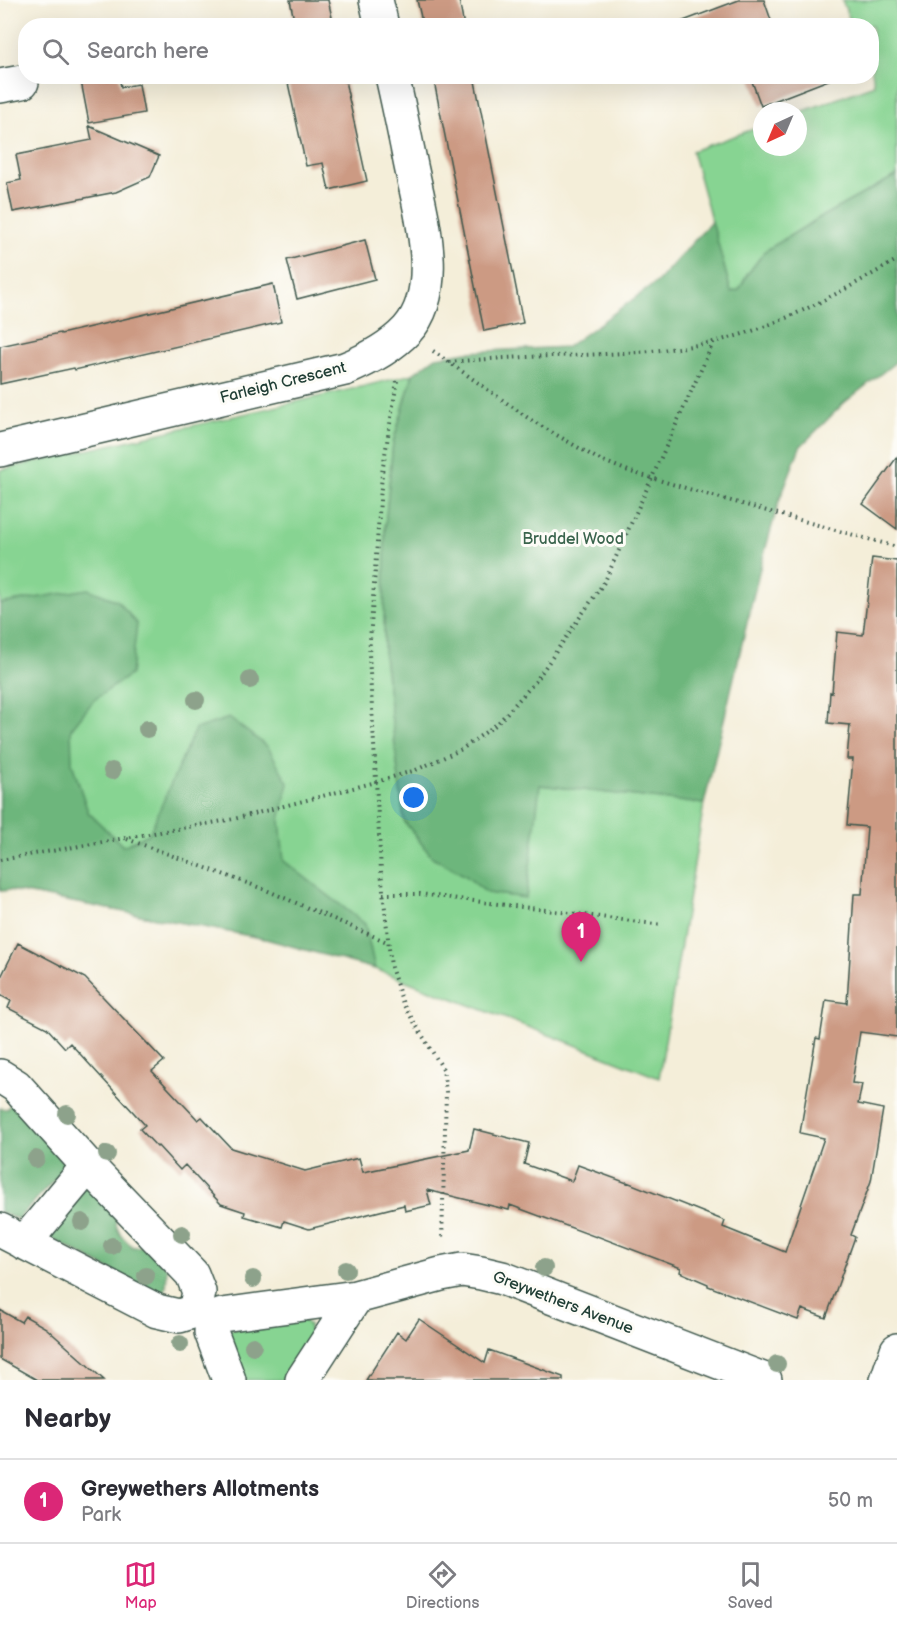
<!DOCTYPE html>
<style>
:root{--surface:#fff;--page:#f7f7f7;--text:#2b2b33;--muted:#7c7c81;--line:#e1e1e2;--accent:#db2777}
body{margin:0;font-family:"Balsamiq Sans",sans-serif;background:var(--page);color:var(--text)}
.compass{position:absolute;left:753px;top:102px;width:54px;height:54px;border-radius:50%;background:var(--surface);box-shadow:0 6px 24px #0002;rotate:224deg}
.you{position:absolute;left:414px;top:798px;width:21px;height:21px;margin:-15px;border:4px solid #fff;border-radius:50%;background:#1a73e8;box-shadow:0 0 0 9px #1a73e833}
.badge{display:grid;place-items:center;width:39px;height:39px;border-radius:50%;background:var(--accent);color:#fff;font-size:20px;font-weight:700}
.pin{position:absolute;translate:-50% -50px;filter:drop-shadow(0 2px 3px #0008)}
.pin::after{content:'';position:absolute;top:32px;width:21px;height:18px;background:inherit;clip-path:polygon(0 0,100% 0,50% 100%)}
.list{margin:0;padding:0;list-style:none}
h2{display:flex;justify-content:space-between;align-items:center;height:78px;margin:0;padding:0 24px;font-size:26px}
h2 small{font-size:20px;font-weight:400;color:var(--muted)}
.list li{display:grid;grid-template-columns:39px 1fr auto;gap:18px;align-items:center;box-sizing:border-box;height:84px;padding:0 24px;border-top:2px solid var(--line)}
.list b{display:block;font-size:22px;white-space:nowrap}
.list p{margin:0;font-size:20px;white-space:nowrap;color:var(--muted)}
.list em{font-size:20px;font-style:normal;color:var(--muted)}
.icon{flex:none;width:33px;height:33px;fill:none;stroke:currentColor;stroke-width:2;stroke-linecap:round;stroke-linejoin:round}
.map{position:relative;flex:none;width:897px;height:1380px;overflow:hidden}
.search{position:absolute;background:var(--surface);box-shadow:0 6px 24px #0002;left:18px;right:18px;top:18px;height:66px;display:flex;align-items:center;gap:15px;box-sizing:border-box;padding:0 21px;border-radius:24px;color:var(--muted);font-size:22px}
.sheet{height:162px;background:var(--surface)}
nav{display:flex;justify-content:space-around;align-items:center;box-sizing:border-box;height:84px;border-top:2px solid var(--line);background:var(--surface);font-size:16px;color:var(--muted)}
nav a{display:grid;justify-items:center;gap:3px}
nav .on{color:var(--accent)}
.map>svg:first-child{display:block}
.green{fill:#87d492;stroke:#538863;stroke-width:1.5}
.forest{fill:#6db67c;stroke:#467a58;stroke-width:1.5}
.building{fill:#cc9a83}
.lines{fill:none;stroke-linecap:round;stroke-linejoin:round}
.street-casing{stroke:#3f584d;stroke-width:36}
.path{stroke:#3f584d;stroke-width:4;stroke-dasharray:1.5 4.5;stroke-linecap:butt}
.street{stroke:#fff;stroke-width:33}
.tree{fill:#8da28b}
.labels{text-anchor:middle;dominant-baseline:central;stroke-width:6;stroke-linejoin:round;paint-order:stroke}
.street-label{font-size:16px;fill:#1f3d34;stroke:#fdfcf7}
.park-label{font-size:16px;fill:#39634c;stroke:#fdfcf7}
</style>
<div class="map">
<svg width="897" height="1380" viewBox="0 0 897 1380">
<rect width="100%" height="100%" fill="#fdfcf7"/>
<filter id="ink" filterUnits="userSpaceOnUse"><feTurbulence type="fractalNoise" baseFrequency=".0167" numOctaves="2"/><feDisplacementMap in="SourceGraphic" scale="12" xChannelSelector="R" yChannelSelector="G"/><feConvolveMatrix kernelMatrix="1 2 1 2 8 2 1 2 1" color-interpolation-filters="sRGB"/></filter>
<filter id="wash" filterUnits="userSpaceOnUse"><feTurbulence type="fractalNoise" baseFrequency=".008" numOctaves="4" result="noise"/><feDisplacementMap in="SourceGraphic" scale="24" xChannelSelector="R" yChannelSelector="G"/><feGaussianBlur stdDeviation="1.35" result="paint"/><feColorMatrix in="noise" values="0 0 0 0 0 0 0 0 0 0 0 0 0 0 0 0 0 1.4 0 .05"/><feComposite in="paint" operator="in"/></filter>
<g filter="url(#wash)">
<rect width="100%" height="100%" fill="#f4eed9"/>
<path class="green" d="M842,0h55v175l-78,43 -54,33 -18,24 -7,15 -9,2 -39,-141 70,-25v21h36v-34l76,-28 -2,-15v-44l-20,-1z
M413,374l-20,69 -8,84 -1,128 20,166 28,36 34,19 21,17 39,5 13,-113 165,19 -45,274 -86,-34 -198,-75 -109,-30 -256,-49 -10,1v-421l365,-84z
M302,1318l7,7 1,12 -28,43h-40l-15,-46 1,-4z"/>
<path class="forest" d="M897,175v186l-53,42 -44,44 -21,54 -20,71 -55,232 -164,-19 -14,113 -39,-5 -21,-17 -34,-19 -28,-36 -20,-166 1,-128 8,-84 20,-69 23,-17 31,-5 100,-5 90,-65 55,-61 19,71 8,-2 8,-15 18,-24 54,-33z
M88,589l30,12 19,23 -6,50 -37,26 -23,29 1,34 16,49 35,34 26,-12 46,-105 34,-11 39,29 20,36 -8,37 4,41 81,63 10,45 -109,-30 -256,-49 -10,1v-287z
M12,1102l54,63 -1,3 -47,51 -18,-7v-104l7,1z
M84,1184l34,31c-7,13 6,24 15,32l10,-1 24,21c-1,9 1,22 -5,30l-116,-61z"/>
<g id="blocks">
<path class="building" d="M290,0h38l6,26h-39z
M417,0h42l5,26h-41z
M739,0h25l9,26h-94l-1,-3z
M80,76h39l2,11 18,-3 5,29 -55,10z
M317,76h27l23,105 -38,9 -6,-27 -17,3 -18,-83z
M433,76h41l49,247 -39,8z
M750,76h81v3l-70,27z
M89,126l70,30 -9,21 -34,15 -103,20 -6,-29 14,-3 -5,-25 76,-15z
M365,240l10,39 -78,20 -10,-39z
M273,284l8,38 -206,48 -1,-2 -74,16v-38l60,-13 1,1z
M897,457v72l-34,-25z
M872,558l25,3v476l-37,-5 -8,51 10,1 -4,20 25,5 -12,72 -20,54 4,2 -29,81 -24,-9 -4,11 -90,-34v-2l-28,-12 1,-4 -84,-32 -1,1 -86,-32 -1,5 -82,-20 4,15 -26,6 -1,-6 -95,24 -25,-8 -2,6 -38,-11 1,-4 -24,-8 -36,-39 -5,5 -22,-24 -1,1 -17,-18 5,-4 -75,-82 -5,5 -18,-20 -39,-20 3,-7 -11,-6v-16l18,-36 67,35 79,83 -12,10 46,49 4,-3 29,31 74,23 54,-13 4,14 106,-22 5,-21 55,14 -5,21 48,17 6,-16 49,18v-1l98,39 -2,6 62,25 39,-114 -24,-5 16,-95 4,1 6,-39 21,3 7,-109h8l5,-67 -20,-2 6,-66h-6l3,-34 -22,-2 2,-31 2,1 5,-61 26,3z
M0,1310l21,12 4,-6 21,12 58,52h-67l-37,-21z
M419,1319l66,44 4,-13 74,27v3h-197l31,-48 9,7z"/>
</g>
</g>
<g filter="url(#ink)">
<use href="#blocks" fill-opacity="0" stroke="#3f584d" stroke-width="1.5"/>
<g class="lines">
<g class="street-casing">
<path id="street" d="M376,0l6,26
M0,86l22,-4
M0,450l345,-81c22,-9 45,-21 62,-39 37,-40 14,-116 4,-164 -6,-30 -12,-60 -19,-90
M0,1076l16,10 72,80 104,108 7,18 -4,19
M0,1230l157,81 22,5 16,-5
M24,1243l64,-77
M229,1380l-18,-48c0,-9 4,-13 11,-17l134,-18
M302,1380l54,-83 85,-23 21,-4 19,3 21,5 263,102
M887,1380l10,-30"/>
</g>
<path class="path" d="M433,351l98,69 67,39 33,13 75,22 191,53
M449,362c35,-3 70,-5 105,-6 53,-2 107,-3 159,-14 67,-15 126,-49 184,-82
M397,381l-15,92 -13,181 12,217 10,96 12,37 40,65 3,23 -4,148
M127,839l139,51 121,52
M0,860l234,-41 142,-37 40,-12 46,-21 35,-25 38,-42 70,-101 109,-240
M383,894h37l243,31"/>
<use href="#street" class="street"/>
</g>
<g class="tree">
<circle cx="250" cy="680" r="9"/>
<circle cx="196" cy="700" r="9"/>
<circle cx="147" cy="729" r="9"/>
<circle cx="112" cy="771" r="9"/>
<circle cx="67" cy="1114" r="9"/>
<circle cx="107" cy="1154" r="9"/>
<circle cx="36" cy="1159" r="9"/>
<circle cx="82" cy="1222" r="9"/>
<circle cx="182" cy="1234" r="9"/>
<circle cx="112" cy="1246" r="9"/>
<circle cx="544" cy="1268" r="9"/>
<circle cx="346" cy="1270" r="9"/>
<circle cx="146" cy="1276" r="9"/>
<circle cx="253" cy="1279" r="9"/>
<circle cx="180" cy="1344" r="9"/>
<circle cx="253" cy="1346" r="9"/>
<circle cx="777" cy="1364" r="9"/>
</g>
</g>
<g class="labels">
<g class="street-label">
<text transform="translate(283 383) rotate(-14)">Farleigh Crescent</text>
<text transform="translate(563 1303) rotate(21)">Greywethers Avenue</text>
</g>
<g class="park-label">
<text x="573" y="539">Bruddel Wood</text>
</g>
</g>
</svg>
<svg class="compass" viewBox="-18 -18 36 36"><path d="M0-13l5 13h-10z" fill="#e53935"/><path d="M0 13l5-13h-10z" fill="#7c7c81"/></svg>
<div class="you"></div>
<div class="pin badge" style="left:581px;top:962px">1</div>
<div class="search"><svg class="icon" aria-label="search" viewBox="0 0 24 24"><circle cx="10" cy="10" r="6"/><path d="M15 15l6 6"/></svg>Search here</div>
</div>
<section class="sheet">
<h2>Nearby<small></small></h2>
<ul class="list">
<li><span class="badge">1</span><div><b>Greywethers Allotments</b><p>Park</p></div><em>50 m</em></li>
</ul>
</section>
<nav>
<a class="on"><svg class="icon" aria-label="map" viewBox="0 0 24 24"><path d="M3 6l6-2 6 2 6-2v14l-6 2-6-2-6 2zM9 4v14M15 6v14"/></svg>Map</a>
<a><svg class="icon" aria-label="directions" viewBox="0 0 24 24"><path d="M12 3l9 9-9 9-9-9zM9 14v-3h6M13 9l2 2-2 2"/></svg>Directions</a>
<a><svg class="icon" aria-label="saved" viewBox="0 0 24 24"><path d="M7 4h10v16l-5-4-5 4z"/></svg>Saved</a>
</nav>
